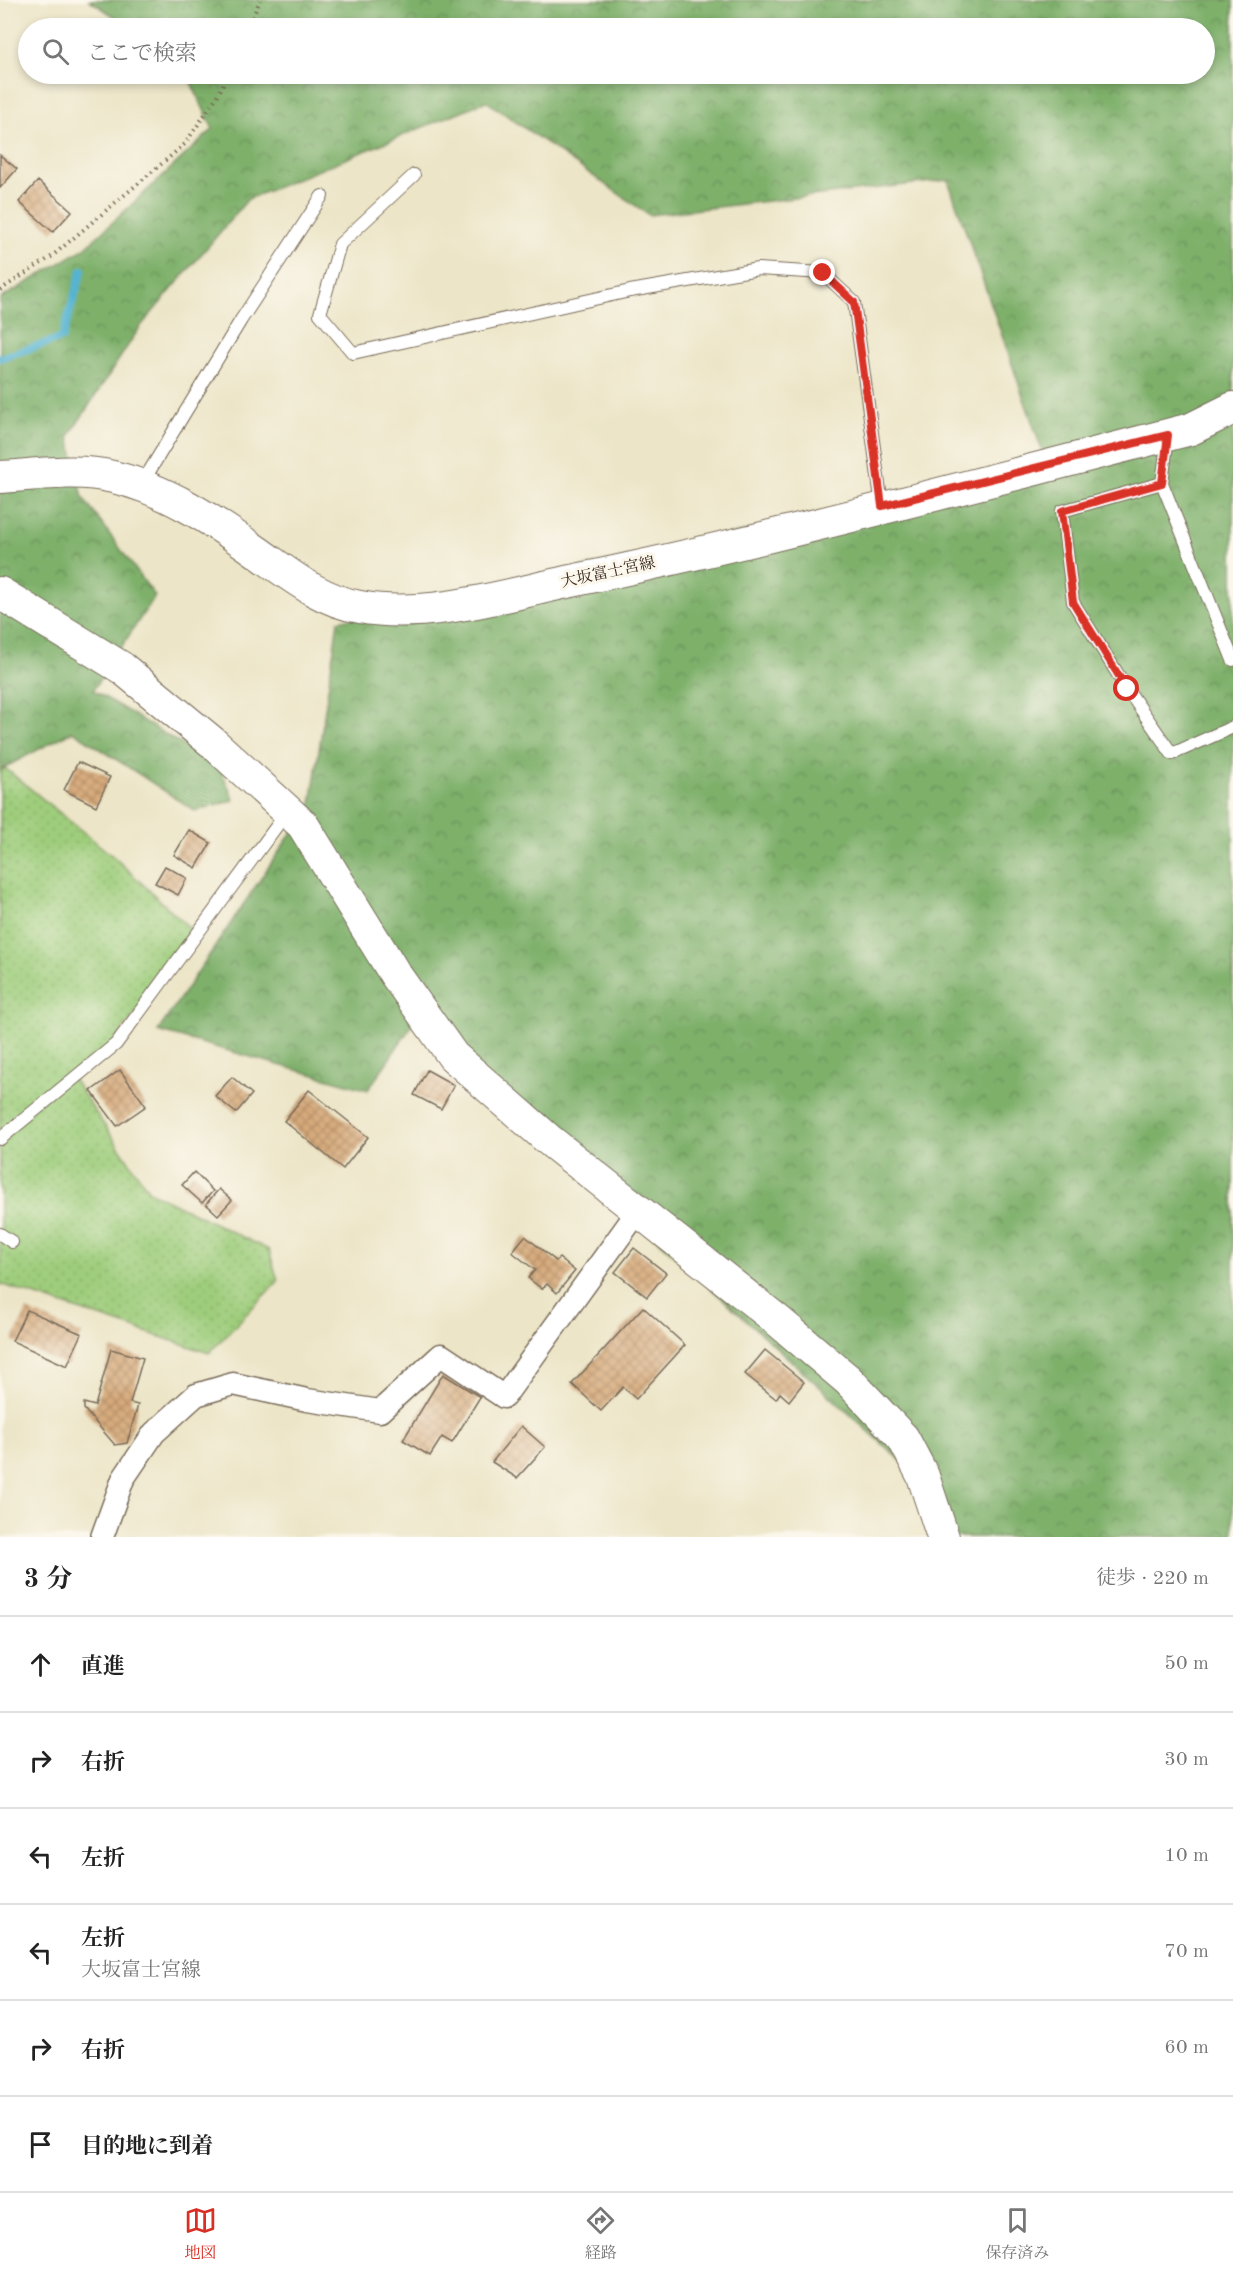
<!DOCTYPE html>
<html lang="ja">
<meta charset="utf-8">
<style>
:root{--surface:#fff;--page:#f2f2f2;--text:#222;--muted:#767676;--line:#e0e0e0;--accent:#d93025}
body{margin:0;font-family:"Old Standard TT","Noto Serif JP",serif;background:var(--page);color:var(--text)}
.stop{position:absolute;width:18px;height:18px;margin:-14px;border:4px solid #d93025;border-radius:50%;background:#fff}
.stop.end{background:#d93025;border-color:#fff;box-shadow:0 2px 6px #0008}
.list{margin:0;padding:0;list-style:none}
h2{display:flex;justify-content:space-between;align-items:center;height:78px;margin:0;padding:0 24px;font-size:26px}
h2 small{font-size:20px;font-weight:400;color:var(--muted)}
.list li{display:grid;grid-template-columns:39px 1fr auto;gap:18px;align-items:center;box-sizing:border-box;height:96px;padding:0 24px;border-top:2px solid var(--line)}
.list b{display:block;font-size:22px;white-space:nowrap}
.list p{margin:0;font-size:20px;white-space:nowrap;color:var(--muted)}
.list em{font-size:20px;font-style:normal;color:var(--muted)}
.icon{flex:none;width:33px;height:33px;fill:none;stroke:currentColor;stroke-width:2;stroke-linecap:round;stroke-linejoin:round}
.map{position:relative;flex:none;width:1233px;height:1537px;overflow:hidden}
.search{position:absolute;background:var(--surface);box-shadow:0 3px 9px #0003;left:18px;right:18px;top:18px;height:66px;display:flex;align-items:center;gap:15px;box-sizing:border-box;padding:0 21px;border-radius:33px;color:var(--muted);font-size:22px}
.sheet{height:654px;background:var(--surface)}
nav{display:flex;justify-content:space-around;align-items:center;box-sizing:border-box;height:84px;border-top:2px solid var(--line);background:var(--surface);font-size:16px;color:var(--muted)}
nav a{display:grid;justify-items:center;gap:3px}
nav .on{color:var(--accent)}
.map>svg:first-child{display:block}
.grass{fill:url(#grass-dots);stroke:#6c7c4c;stroke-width:1.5}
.forest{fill:url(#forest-crowns);stroke:#5c6d44;stroke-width:1.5}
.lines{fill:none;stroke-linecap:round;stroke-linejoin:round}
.stream{stroke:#54b4d2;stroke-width:8}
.building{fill:url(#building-cross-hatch)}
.lane-casing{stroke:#796b59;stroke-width:14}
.street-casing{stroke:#796b59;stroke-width:25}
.secondary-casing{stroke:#796b59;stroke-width:34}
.path{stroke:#796b59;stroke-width:4;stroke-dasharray:1.5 4.5;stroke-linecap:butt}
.lane{stroke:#fff;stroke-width:12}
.street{stroke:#fff;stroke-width:22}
.secondary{stroke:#fff;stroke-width:32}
.route{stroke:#d93025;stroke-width:8}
.labels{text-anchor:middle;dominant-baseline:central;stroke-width:6;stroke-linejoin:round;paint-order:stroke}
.street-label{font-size:16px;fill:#3b2a1e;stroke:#fbf7ec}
</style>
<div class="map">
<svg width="1233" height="1537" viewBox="0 0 1233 1537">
<defs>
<pattern id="grass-dots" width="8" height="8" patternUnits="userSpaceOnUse" patternTransform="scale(1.5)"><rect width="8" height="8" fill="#9ecd7b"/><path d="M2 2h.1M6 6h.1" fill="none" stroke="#89b06a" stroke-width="1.8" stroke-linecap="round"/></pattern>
<pattern id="forest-crowns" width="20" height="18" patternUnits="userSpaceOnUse" patternTransform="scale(1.5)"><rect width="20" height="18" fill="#7eb06b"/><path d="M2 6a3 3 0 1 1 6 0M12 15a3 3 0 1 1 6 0" fill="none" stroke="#688f57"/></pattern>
<pattern id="building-cross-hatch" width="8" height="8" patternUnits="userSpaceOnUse" patternTransform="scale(1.5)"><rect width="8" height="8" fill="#d7aa7b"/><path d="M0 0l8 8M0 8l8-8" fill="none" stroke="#b08b64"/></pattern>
</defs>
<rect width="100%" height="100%" fill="#fbf7ec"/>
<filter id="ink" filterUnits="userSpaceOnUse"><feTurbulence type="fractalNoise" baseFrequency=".0167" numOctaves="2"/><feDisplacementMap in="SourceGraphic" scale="12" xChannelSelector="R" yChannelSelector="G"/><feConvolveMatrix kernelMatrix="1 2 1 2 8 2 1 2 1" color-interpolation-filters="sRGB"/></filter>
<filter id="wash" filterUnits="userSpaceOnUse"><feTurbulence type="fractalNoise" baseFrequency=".008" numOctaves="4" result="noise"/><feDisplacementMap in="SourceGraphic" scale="24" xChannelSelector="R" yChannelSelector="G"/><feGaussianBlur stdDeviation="1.35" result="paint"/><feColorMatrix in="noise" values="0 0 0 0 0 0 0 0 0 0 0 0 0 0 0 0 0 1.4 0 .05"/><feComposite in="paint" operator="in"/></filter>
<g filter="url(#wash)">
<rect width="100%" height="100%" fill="#ece5c7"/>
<path class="grass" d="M5,768l110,90 81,76 -87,114 -36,31 76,112 120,59 9,31 -69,72 -209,-69v-514z"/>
<path class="forest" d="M89,0h1144v1537h-289l-13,-49 -394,-358 -116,-118 -53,78 -210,-59 153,-227 27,-183 709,-156 -99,-285 -299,35 -163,-114 -238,98 -108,128 -71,109 14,62 72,98 -62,94 127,78 14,32 -39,11 -122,-80 -73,39v-471l85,-51 128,-119 -26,-55h1017v-46h-1072z"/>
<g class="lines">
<path class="stream" d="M0,358l62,-20 20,-68"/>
</g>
<g id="blocks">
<path class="building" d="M0,155l17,14 -17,19z
M38,181l34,30 -19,21 -34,-30z
M78,762l32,15 -14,29 -32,-16z
M189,830l22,13 -15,25 -22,-13z
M165,866l22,12 -9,17 -23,-12z
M120,1070l26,36 -29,20 -26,-35z
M427,1070l27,15 -13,24 -27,-14z
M232,1077l20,17 -16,19 -21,-17z
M309,1090l59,47 -25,32 -59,-48z
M194,1172l19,19 -11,12 -20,-18z
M219,1189l13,11 -14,15 -12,-11z
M525,1236l31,25 3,-3 16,13 -18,22 -10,-9 -5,5 -14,-11 7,-8 -23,-18z
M634,1248l32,25 -19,24 -32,-25z
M643,1307l42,38 -49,54 -13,-12 -22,24 -29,-27z
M27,1310l55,24 -15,32 -55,-25z
M111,1349l32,9 -13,45 8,2 -11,38 -12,2 -31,-36v-6l11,3z
M765,1350l39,32 -15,19 -9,-8 -4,6 -31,-25z
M443,1374l37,23 -28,46 -10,-6 -12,19 -27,-16z
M521,1426l24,21 -28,31 -25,-16z"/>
</g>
</g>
<g filter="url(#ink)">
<use href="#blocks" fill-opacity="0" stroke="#796b59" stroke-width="1.5"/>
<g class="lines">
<g class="lane-casing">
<path id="lane" d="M414,175l-74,69 -20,70 33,39 277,-62 128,-22 65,4 31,29 28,204
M1168,436l-6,47 71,177
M1162,483l-100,28 11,91 54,87 45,65 61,-27
M141,485l100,-165 81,-124
M0,1139l116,-95 171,-232
M0,1234l12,8"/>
</g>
<g class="street-casing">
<path id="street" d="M102,1537l21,-58 31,-46 42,-38 37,-11 74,16 73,11 61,-56 63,42 134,-186"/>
</g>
<g class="secondary-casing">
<path id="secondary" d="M0,477c36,-2 77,-9 113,0 53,12 99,43 143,74 33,23 63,49 104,56 67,13 149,-13 216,-27 206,-43 411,-99 615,-151l42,-21
M0,593l122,75 90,74 91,83 92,149 58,82 96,84 228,180 71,60 55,58 20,38 20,61"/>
</g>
<path class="path" d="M248,28l12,-28
M0,290l51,-33 134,-113 33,-49 10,-21"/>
<use href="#lane" class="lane"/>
<use href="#street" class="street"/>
<use href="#secondary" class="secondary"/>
</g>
</g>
<g class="lines" filter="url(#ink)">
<path class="route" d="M823,273l31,29 28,204 286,-71 -6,48 -100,28 11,91 54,87"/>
</g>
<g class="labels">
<g class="street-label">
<text transform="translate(608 573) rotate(-12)">大坂富士宮線</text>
</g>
</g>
</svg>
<div class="stop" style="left:1127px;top:689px"></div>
<div class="stop end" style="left:823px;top:273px"></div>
<div class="search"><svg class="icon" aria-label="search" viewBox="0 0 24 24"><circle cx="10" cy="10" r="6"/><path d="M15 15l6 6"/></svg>ここで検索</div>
</div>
<section class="sheet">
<h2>3 分<small>徒歩 · 220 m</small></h2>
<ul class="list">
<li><svg class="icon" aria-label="ahead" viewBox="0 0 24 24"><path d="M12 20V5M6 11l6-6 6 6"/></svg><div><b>直進</b></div><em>50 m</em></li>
<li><svg class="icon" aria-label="right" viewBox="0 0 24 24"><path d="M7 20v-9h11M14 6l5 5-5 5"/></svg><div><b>右折</b></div><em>30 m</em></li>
<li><svg class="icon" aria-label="left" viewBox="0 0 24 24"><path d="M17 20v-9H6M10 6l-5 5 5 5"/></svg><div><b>左折</b></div><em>10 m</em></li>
<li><svg class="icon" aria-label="left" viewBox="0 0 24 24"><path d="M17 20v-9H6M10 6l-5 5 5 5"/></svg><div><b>左折</b><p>大坂富士宮線</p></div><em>70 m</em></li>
<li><svg class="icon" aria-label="right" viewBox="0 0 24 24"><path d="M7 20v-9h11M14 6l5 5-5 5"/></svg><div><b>右折</b></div><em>60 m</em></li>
<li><svg class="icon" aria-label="arrive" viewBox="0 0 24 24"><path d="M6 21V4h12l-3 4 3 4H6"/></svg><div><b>目的地に到着</b></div></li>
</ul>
</section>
<nav>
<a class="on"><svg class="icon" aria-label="map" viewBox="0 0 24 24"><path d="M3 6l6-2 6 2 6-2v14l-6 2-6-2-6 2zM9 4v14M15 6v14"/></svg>地図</a>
<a><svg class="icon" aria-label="directions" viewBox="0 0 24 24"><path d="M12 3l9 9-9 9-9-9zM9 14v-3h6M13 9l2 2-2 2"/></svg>経路</a>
<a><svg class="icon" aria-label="saved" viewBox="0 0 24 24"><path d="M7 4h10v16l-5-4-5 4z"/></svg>保存済み</a>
</nav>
